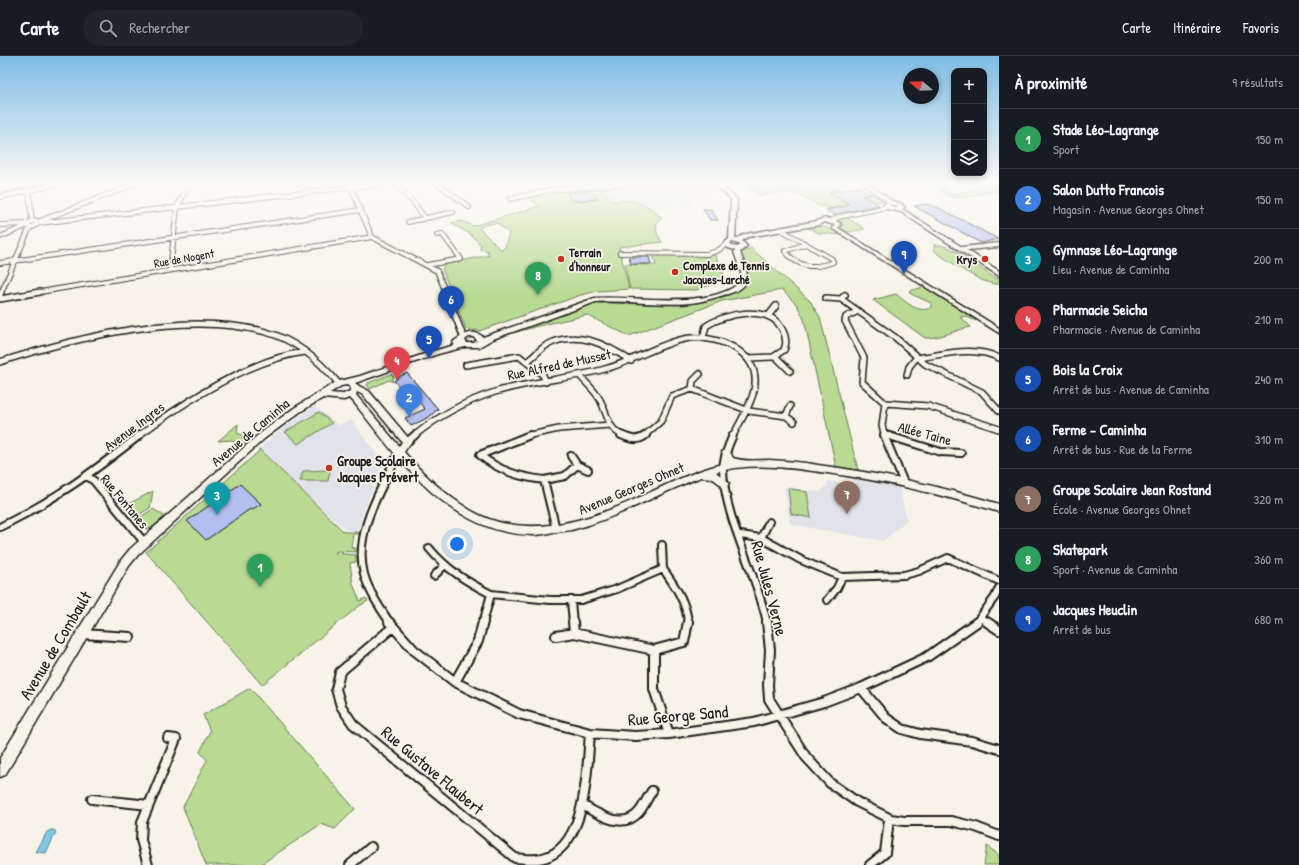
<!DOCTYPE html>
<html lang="fr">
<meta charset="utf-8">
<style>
:root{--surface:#171b24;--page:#20242c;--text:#f1f3f6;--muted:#9ea1a6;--line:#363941;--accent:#c8321e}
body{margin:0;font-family:"Patrick Hand",sans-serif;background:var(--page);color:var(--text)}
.controls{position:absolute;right:12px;top:12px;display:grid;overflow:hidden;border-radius:8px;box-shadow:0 2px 6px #0003}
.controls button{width:36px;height:36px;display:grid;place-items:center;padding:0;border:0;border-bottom:1px solid var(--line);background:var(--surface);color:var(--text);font:20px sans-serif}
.compass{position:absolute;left:903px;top:12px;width:36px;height:36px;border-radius:50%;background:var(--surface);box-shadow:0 2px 6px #0003;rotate:289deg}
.you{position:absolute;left:457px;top:488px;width:14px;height:14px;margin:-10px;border:3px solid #fff;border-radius:50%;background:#1a73e8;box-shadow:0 0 0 6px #1a73e833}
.badge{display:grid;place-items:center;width:26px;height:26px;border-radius:50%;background:var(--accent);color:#fff;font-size:13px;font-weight:700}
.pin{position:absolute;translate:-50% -33px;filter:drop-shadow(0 1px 2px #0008)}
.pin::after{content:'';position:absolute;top:21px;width:14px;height:12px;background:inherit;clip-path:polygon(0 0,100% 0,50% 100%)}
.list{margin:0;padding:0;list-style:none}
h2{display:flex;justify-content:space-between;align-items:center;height:52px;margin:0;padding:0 16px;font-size:17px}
h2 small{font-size:13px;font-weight:400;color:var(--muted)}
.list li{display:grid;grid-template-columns:26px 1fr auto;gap:12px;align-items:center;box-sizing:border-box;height:60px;padding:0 16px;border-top:1px solid var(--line)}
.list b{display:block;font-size:15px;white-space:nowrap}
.list p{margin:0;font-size:13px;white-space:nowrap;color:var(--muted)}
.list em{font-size:13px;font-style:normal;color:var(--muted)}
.icon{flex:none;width:22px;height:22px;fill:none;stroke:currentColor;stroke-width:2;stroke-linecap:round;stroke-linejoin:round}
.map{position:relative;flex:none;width:999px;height:809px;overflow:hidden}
header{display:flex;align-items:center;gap:24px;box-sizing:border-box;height:56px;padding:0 20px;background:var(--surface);border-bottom:1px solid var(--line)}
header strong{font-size:19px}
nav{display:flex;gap:22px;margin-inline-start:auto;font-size:14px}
.search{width:280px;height:36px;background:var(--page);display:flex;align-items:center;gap:10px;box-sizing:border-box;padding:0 14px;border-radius:22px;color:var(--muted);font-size:15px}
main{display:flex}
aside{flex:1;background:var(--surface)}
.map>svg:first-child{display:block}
.built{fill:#e2e3ea}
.green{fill:#b8da93;stroke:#6a7b58;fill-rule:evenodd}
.water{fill:#81c9e2;stroke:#598493}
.building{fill:#b2bfef;stroke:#1c1c1c}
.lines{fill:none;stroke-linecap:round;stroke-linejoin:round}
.street-far3-casing{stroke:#1c1c1c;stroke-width:6}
.street-far2-casing{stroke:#1c1c1c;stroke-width:8}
.street-far1-casing{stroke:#1c1c1c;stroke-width:10}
.street-casing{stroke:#1c1c1c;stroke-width:12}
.secondary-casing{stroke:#1c1c1c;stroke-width:3}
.street-far3{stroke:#f7f3e8;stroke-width:4}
.street-far2{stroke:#f7f3e8;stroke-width:5}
.street-far1{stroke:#f7f3e8;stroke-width:6}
.street{stroke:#f7f3e8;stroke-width:8}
.secondary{fill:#f7f3e8;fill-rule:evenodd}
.rail{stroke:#1c1c1c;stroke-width:1.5}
.poi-dot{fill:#c8321e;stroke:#f7f3e8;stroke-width:1.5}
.labels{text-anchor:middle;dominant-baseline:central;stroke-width:3.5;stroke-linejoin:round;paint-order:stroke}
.far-poi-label{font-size:12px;font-weight:bold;fill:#1c1c1c;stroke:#f7f3e8;text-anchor:start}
.far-street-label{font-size:12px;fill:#1c1c1c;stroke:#f7f3e8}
.street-label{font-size:14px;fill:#1c1c1c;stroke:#f7f3e8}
.poi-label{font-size:14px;font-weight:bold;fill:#1c1c1c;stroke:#f7f3e8;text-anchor:start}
.near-street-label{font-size:17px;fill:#1c1c1c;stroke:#f7f3e8}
</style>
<header>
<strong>Carte</strong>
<div class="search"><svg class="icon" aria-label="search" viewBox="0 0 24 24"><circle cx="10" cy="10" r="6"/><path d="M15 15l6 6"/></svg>Rechercher</div>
<nav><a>Carte</a><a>Itinéraire</a><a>Favoris</a></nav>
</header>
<main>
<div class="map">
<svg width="999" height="809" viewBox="0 0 999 809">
<rect width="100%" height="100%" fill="#f7f3e8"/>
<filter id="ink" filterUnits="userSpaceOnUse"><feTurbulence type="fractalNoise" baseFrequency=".025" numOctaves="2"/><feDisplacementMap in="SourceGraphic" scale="8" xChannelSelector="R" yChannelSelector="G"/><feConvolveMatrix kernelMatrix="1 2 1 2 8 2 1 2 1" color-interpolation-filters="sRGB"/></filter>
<g filter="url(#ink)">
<path class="built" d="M33,127h25l-58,13v-6z
M654,127h57l12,9 -45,2 3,5h7l5,6 -40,5 -16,-9h-26l-9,-14z
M314,350l24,19 14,-5 29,41 -1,11 -17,40 -5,18h-12l-21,-18 -2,1 -64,-64 21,-19z
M853,422l46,8 8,34 -24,21 -93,-17 -6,-37 35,5 8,-6 1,-5 12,2 1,5 19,3z"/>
<path class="green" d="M742,127h95l3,4 -11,6 13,7 30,-6 10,7 -30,2 -23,6 -5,-3 -3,1c-26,-16 -29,-17 -60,-11z
M989,128h10v7c-15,-2 -48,19 -60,-4h5l4,6 5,1 36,-8z
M602,131l9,14c24,-1 33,0 51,17l-6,5 1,11 5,8 -43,5 10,42 -31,2 -17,4 -102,36 -13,-2 -24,-60 4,-5 44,-9 -3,-3 2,-1 -9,-2 1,-4 -11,-11 -19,-11 12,-2 10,5 67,-20 -13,-9 26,-6zM497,167l12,10 -4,15 -5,1 -21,-21 5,-3z
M846,161l19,12 -17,3 -6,-3 -1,-5 -4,-4z
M817,169l16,5 8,5 -22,-2 -13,-6z
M934,189c18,-2 44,22 59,32l6,2v5c-16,2 -47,-22 -61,-30l-4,-4z
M751,192l59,53 10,16 38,153 -22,-3 -32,-148 -7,-14 -15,-15 -60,11 -93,35 -42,-21 -49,11 -39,11 97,-35 88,3 18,-3 27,-7 13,-7 5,-7v-11l-7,-17z
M653,199h62l11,25 -30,10 -66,-1 -5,-25 31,1z
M924,231l51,32 1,2 -11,-5 -5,1 11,10c-17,3 -28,11 -46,11l-52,-38 23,-6c10,8 23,21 36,13l-1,-4 -20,-9 -2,-3z
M391,318l3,3 -2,2 1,3 -4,-2 -19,9 -3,-4 1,-2z
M319,356l13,11 -34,21 -13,-12z
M238,368l-1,9 14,5 -10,9 -9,-7 -14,1z
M259,393l85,83h15v2h-6l-2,14h5v4l-18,-1 -3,2 21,2v7l-6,1 3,21 7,17 6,-3 2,3 -9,5 -97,79 -116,-133 113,-101z
M330,414l-2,11h-28l3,-10z
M788,432l19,4 4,26 -20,-4z
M153,435l-3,17 -15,9 -10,-11z
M153,453l13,8 -17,12 -10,-1 -6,-6z
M250,632l105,121 -20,20 -14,-5 -61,41h-54l-23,-58 24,-47 -7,-8 10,-21 -7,-16z
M987,790l12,9v10h-15z"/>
<path class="water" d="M51,774h3l2,2 -10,21 -10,-1 11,-20z"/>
<path class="building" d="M859,131l13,7 -10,2 17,9 -45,10 -8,-5 22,-4 -2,-2h3l-20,-12z
M592,135l6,8 -26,2 -5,-8z
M927,148l12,4 59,31 -17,4 -67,-37z
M703,153h8l7,11h-8z
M629,201h20l2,7h-20z
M407,317l31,36 -9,8 -18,9 -6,-8 20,-9 -21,-25 -5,2 -5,-5 3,-2 -1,-1z
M240,428l21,20 -10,6 -1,-1 -44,31 -19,-19z"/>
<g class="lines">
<g class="street-far3-casing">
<path id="street-far3" d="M297,127l29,3
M437,127l32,24
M395,128l18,18 12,16
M350,129l22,52 65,34 9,22
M29,135l3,31
M0,141l61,-14
M510,143l40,-9 84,-7
M37,165l2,2 -6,4 -8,-1 5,-4z
M40,165l98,-38
M831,165l7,-4 49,-10
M408,166l45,-10
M39,167l312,-36 51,-4
M0,169l26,-1
M780,173l26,15
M0,181l26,-11
M806,188l26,15 1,3c-19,7 -35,6 -48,-11z
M620,197l87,1 10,-3 10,-7
M0,207l361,-53
M427,209l34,-6 -19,-25 -5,1
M170,214l7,-63 13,-24
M1,237l29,-66
M34,237l338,-56"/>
</g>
<g class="street-far2-casing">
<path id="street-far2" d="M446,236l17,44
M0,239l1,-3
M826,242l15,1 4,-4
M0,243l40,-7
M841,243l55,39 29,26 57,28 17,19
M858,255l-12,6 -1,4 19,37 -2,24 23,21 -3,23 3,10
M769,259l7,-9
M703,282l3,-12c20,-13 63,-22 76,3 4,7 5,14 2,21l-11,7 -26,1
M775,300l15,15
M528,305c6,-5 12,-12 19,-16 30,-16 59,-1 84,16
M0,306c78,-25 185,-52 266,-30 29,8 54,29 73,52
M466,309l53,-9 24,19 3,7
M907,319l2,-8 7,-9c26,-3 59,-13 83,0
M580,320c6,7 14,14 19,22 8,13 8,32 25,38
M692,333l57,22 37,5
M885,347l43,3 71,23
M790,350l-4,10 8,6
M884,379l7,1
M138,380c45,-33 111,-77 167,-84
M414,380c23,-19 52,-35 81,-44 36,-11 74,-13 110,-23 27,-7 51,-24 79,-30 31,-6 79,12 70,51 -3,16 -14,31 -21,46
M526,380l33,-7 51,-4
M644,380l17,-15 11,-25 20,-7 1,-8 7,-7"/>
</g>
<g class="street-far1-casing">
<path id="street-far1" d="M530,379l-50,20c19,16 40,22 64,25l12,49
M621,379c9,4 17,7 25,0
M733,379c-5,11 -10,23 -10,35 1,48 34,104 44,153
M884,379l20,48
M886,379l55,17 20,1
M407,386l8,-7
M571,400l6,9 11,5
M87,420l7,5 50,61
M544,424l21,-4 12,-11
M0,471c53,-26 93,-55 140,-92
M740,479l21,3 40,22 41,17 62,-2 15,-4 29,-13 51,23
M761,482l8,-16
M429,492c17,21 38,34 62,46
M663,513c11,15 24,34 25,54
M434,520l10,-10
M827,544l10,-12 5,-11
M571,545l2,22
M981,562l7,5
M390,567c-10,-15 -21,-31 -26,-49 -11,-42 18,-86 35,-122
M483,567l8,-29 59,6h31l36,-11 46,-20 -1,-24
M976,567l19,-26 4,-9"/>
</g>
<g class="street-casing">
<path id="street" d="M389,566l25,28 41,32 64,32 71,19 45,3 34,-2 85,-12 70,-20 37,-14 66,-31 50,-35
M573,566l1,11 80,17 30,-8 4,-20
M767,566l3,28 -2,35 1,14 37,58 24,26 27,19 34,17 13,2h47l25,6 23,9
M987,566l12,8
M393,571l-53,45 -4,17 5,17 12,18 162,134c11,1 23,3 34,-2 38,-17 38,-87 41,-123
M82,578l48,3
M556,580l18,-3
M654,594v39l15,45
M455,626l23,-41 5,-19
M861,632l25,30 16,11 18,5 52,7 27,8
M92,743l57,6
M582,749c16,9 41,26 57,7 5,-6 8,-14 13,-21
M148,809l-7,-25 1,-18 34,-83 -8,-1
M350,809l21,-18
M870,809l15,-12 4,-34"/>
</g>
<g class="secondary-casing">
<path id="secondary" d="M713,127h6l18,16 -2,40 11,-5 71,-13c8,-5 17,-2 24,3l-3,4 161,100v5l-166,-104 -1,-1 3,-3 -11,-3 -5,3 -71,12 -6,4 5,5 -7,6c3,9 9,20 6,29 -2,9 -15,12 -22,14 -11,3 -22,7 -33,8 -32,3 -64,-3 -95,-1l-103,37 -14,8h-14l-27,7 -83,29 4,3 10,5 41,49 1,2 -7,10c19,22 41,43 66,58 50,30 112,13 161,-9 32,-14 62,-31 96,-38l-5,-11 4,-3 3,1 4,8c12,4 24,2 36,2 17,1 33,2 49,5 61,8 122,21 181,39v8c-56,-17 -113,-31 -172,-39 -36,-5 -75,-11 -111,-1l13,11 -2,3 -3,1 -12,-9 -11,-1c-42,16 -81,40 -126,52 -6,2 -14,2 -21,3 -6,1 -14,3 -21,3 -83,-1 -134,-75 -180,-134l-4,-3 -5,2 -21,-2 -23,14 -36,27 -126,116 -9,11 -124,209 -5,2v-19l121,-198 9,-11 128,-114 36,-27 42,-26 24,-6 73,-25 22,-6 -2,-2 1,-2c9,-6 19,-13 29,-4l112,-39c39,-3 116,12 145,-16l1,-10 -7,-20 1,-2 -7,-2 -4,-5 5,-4 2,-40zM733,186l8,3 -4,2 -5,-1 -2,-3zM469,281h4l4,3 -3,3h-7l-2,-3zM347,329l4,3 -1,3 -7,3 -13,-1 11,-7zM357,336l6,3 39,47 -3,4 -43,-51z
M862,127h6l24,18 8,2 5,4 -3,2 60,38 37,-4v4l-32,3 32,21v5l-98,-64 -14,-3 -4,-4 4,-3zM889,149h5l5,2 -2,1z"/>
</g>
<use href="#street-far3" class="street-far3"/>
<use href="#street-far2" class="street-far2"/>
<use href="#street-far1" class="street-far1"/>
<use href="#street" class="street"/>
<use href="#secondary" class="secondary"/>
<path class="rail" d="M0,138l50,-11"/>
</g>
</g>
<linearGradient id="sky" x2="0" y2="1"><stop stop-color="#7fbce6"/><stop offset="0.53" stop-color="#fbfaf5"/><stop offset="1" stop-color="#fbfaf5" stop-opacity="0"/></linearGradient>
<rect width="999" height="240" fill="url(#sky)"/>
<g class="poi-dot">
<circle cx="561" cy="203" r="4"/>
<circle cx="985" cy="203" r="4"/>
<circle cx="675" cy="216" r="4"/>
<circle cx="329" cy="412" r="4"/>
</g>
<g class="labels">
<g class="far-poi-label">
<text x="569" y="196">Terrain<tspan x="569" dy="14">d'honneur</tspan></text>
<text x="977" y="203" text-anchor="end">Krys</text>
<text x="683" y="209">Complexe de Tennis<tspan x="683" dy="14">Jacques-Larché</tspan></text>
</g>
<g class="far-street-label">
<text transform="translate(184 202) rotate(-10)">Rue de Nogent</text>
</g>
<g class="street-label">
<text transform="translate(559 308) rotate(-12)">Rue Alfred de Musset</text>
<text transform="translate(134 370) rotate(-37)">Avenue Ingres</text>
<text transform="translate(250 376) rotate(-40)">Avenue de Caminha</text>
<text transform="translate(925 377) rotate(15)">Allée Taine</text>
<text transform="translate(631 432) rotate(-23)">Avenue Georges Ohnet</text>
<text transform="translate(125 445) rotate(50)">Rue Fontanes</text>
</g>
<g class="poi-label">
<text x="337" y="404">Groupe Scolaire<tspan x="337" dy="16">Jacques Prévert</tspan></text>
</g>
<g class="near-street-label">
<text transform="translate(770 532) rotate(75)">Rue Jules Verne</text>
<text transform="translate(55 589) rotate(-59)">Avenue de Combault</text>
<text transform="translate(678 659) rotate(-5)">Rue George Sand</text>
<text transform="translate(433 714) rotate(40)">Rue Gustave Flaubert</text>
</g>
</g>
</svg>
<div class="controls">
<button>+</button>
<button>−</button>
<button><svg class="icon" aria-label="layers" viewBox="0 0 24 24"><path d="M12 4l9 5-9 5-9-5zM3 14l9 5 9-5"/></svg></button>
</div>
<svg class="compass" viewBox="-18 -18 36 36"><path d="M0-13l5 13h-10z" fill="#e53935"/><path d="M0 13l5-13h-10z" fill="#9ea1a6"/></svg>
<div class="you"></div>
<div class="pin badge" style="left:260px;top:531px;background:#2e9e5b">1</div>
<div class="pin badge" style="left:409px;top:361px;background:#3f7fe0">2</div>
<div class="pin badge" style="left:217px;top:459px;background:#0f9aa8">3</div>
<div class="pin badge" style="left:397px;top:324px;background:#e0444e">4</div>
<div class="pin badge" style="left:429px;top:303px;background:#1a4fb4">5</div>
<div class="pin badge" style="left:451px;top:263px;background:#1a4fb4">6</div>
<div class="pin badge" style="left:847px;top:458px;background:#8d6e63">7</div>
<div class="pin badge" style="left:538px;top:239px;background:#2e9e5b">8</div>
<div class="pin badge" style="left:904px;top:218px;background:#1a4fb4">9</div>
</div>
<aside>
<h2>À proximité<small>9 résultats</small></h2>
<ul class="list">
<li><span class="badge" style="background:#2e9e5b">1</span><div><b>Stade Léo-Lagrange</b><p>Sport</p></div><em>150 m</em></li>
<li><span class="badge" style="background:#3f7fe0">2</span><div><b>Salon Dutto Francois</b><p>Magasin · Avenue Georges Ohnet</p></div><em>150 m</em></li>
<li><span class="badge" style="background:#0f9aa8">3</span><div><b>Gymnase Léo-Lagrange</b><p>Lieu · Avenue de Caminha</p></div><em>200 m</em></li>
<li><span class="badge" style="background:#e0444e">4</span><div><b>Pharmacie Seicha</b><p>Pharmacie · Avenue de Caminha</p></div><em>210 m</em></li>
<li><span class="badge" style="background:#1a4fb4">5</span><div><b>Bois la Croix</b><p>Arrêt de bus · Avenue de Caminha</p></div><em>240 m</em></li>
<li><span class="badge" style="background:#1a4fb4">6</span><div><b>Ferme - Caminha</b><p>Arrêt de bus · Rue de la Ferme</p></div><em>310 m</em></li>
<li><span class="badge" style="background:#8d6e63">7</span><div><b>Groupe Scolaire Jean Rostand</b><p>École · Avenue Georges Ohnet</p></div><em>320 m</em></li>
<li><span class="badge" style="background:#2e9e5b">8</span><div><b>Skatepark</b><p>Sport · Avenue de Caminha</p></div><em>360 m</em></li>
<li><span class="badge" style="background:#1a4fb4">9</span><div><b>Jacques Heuclin</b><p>Arrêt de bus</p></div><em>680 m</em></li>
</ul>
</aside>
</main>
